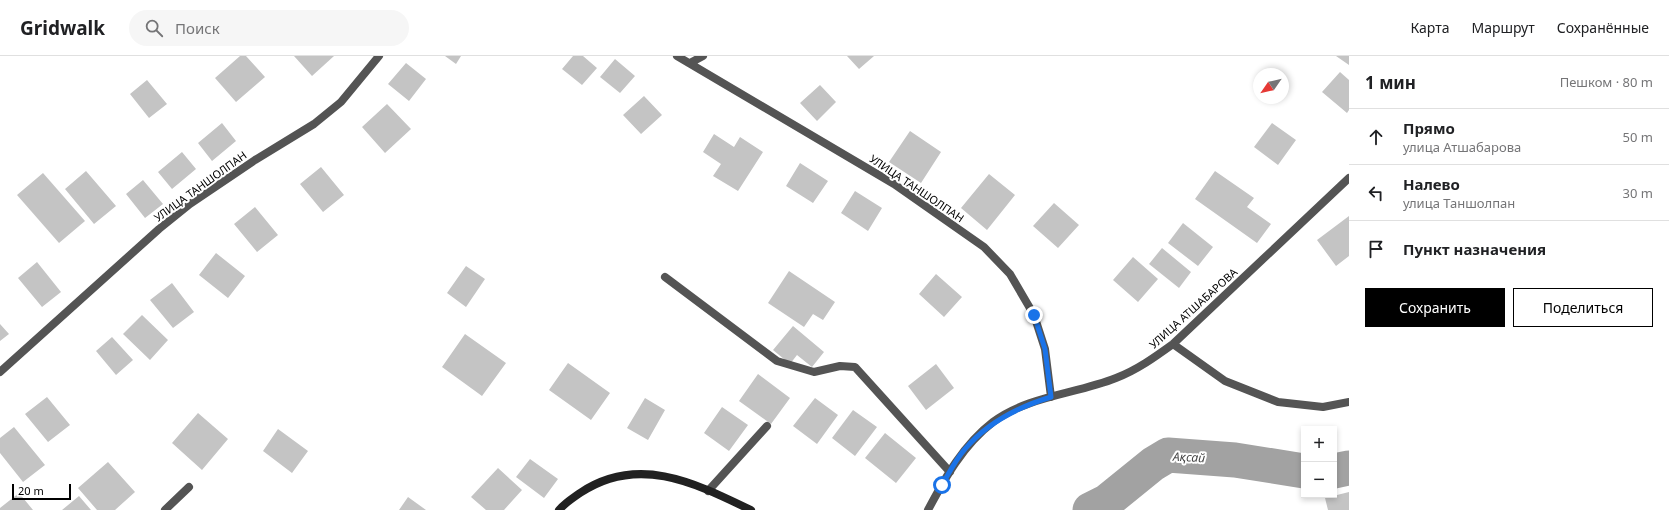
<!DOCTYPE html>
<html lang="ru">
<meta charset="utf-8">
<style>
:root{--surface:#fff;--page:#f6f6f6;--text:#202124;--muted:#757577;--line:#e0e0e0;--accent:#000}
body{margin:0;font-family:"Noto Sans",sans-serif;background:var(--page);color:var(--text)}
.controls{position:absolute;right:12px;bottom:12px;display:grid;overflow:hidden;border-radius:0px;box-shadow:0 2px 6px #0003}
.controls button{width:36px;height:36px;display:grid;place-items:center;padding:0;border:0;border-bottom:1px solid var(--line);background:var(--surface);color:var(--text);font:20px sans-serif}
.compass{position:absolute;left:1253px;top:12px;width:36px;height:36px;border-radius:50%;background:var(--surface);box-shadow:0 2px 6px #0003;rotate:236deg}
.scale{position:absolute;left:12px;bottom:10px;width:59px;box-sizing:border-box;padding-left:4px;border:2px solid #000;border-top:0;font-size:11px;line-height:14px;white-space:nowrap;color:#000;-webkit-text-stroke:3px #fff;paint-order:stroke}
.stop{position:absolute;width:12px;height:12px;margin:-9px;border:3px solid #1a73e8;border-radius:50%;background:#fff}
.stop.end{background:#1a73e8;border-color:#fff;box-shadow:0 1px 4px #0008}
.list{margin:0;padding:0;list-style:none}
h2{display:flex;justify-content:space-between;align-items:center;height:52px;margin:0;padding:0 16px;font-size:17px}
h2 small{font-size:13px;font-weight:400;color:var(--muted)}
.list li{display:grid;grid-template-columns:26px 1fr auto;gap:12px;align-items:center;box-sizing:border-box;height:56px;padding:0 16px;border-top:1px solid var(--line)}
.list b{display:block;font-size:15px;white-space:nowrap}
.list p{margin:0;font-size:13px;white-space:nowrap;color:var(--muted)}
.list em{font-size:13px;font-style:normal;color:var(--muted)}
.actions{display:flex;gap:8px;padding:12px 16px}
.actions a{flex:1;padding:9px 0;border:1px solid var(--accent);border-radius:0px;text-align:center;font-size:14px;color:var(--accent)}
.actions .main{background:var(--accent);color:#fff}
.icon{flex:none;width:22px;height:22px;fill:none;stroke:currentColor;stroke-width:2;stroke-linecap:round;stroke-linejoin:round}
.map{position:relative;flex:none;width:1349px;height:454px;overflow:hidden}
header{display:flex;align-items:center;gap:24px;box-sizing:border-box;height:56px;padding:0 20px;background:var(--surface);border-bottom:1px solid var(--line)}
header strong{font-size:19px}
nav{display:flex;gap:22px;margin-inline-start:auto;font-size:14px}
.search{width:280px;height:36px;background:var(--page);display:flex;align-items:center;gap:10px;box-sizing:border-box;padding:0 14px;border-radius:22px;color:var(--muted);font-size:15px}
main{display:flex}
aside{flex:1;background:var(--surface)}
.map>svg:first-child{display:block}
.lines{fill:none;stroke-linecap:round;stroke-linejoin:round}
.river{stroke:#a2a2a2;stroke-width:35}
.building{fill:#c4c4c4}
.minor{stroke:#545454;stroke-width:8}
.secondary{stroke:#212121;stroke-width:8}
.route{stroke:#1a73e8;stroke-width:5}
.labels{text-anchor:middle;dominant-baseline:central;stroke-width:4;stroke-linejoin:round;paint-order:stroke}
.street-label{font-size:11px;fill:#000;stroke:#fff}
.water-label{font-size:12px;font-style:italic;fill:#434343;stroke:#fff}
</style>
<header>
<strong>Gridwalk</strong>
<div class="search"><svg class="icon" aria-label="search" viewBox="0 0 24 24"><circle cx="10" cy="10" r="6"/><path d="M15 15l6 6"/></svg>Поиск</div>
<nav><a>Карта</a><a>Маршрут</a><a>Сохранённые</a></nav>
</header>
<main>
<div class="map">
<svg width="1349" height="454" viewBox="0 0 1349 454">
<rect width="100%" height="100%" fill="#fff"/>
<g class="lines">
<path class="river" d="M1334,415l15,-3
M1090,454l16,-8 47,-38 15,-9 67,5 69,11"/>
</g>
<path class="building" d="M240,0h6l19,21 -29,25 -21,-24z
M294,0h40l-22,20z
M445,0h16l-5,8z
M573,0h10l14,12 -15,17 -20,-16z
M847,0h27l-15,13z
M1336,0h13v9z
M615,3l20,17 -15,17 -20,-16z
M406,7l20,16 -17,22 -21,-17z
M1340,16l9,8v30l-2,3 -25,-21z
M147,24l20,24 -18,14 -19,-24z
M820,29l16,17 -19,19 -17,-18z
M644,40l18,19 -21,19 -18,-19z
M387,48l24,25 -26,24 -23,-26z
M222,67l14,18 -24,20 -14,-18z
M1272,67l24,17 -18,25 -24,-18z
M910,75l31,21 -20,31 -32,-21z
M714,78l20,13 6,-10 23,15 -25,39 -25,-15 8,-12 -18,-12z
M182,96l14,17 -24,20 -14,-17z
M800,107l28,18 -15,22 -27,-17z
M321,111l23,28 -21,17 -23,-28z
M86,115l30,35 -22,18 -29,-35z
M1215,115l39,27 -7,9 24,17 -14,19 -62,-44z
M43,117l42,48 -26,22 -42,-48z
M989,118l26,21 -28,35 -26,-22z
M143,124l20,24 -18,14 -19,-24z
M855,135l27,17 -14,23 -27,-18z
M1054,147l25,22 -21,23 -25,-22z
M255,151l23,28 -21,17 -23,-28z
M1349,160v40l-13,10 -19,-26z
M1183,167l30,24 -15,19 -30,-23z
M1162,192l29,24 -12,16 -30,-24z
M216,197l29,23 -17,22 -29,-23z
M1133,201l25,22 -20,23 -25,-22z
M37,206l24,30 -19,15 -24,-29z
M466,210l19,13 -19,28 -19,-14z
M789,215l46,31 -12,18 -10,-6 -9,13 -36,-24z
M936,218l26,23 -18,20 -25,-23z
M172,227l22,29 -21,16 -23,-28z
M142,259l26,25 -18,20 -27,-26z
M0,268l9,10 -9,7z
M793,270l31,26 -12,15 -15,-12 -7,9 -17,-14z
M465,278l41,29 -24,33 -40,-29z
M112,281l21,23 -17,15 -20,-24z
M568,307l42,30 -19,27 -42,-30z
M936,308l18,24 -28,22 -18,-24z
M758,318l32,24 -19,26 -32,-23z
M47,341l23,28 -22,17 -23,-28z
M645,342l20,12 -17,30 -21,-12z
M815,342l23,17 -21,29 -24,-18z
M722,351l26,18 -19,26 -25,-18z
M853,354l24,17 -22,29 -23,-18z
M198,357l30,26 -26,31 -30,-27z
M14,371l31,38 -22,17 -23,-29v-15z
M278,373l30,22 -16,22 -29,-22z
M885,377l31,25 -20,25 -31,-25z
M530,403l28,20 -14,19 -28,-21z
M108,406l27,30 -20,18h-18l-19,-22z
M498,412l24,22 -18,20h-18l-15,-13z
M1349,436v18h-21l-3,-12z
M19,437l14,17h-33v-2z
M79,440l12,14h-29z
M408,441l18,13h-27z"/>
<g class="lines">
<path class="minor" d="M677,0l217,128 90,63 26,27 24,41 11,34 6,48
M690,7l13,-7
M665,221l112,84 37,11 26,-6 15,1 95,105
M1173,288l52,37 53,21 45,5 26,-5
M0,316l159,-143 31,-25 65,-44 59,-36 27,-22 38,-46
M708,435l59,-65
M165,454l24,-23
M928,454c17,-32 35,-65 65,-88 35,-26 83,-28 123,-44 21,-8 39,-21 57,-34l176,-166"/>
<path class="secondary" d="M559,454c6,-7 14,-12 21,-17 58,-39 115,-10 171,17"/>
</g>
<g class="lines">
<path class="route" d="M942,429c7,-12 14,-26 23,-36 23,-27 53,-42 86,-52l-6,-48 -11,-34"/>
</g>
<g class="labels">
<g class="street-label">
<text transform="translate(200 130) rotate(-36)">УЛИЦА ТАНШОЛПАН</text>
<text transform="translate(917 132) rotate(34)">УЛИЦА ТАНШОЛПАН</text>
<text transform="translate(1193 252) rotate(-42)">УЛИЦА АТШАБАРОВА</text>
</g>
<g class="water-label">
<text transform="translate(1189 401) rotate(3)">Ақсай</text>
</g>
</g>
</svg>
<div class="controls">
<button>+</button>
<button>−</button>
</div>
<svg class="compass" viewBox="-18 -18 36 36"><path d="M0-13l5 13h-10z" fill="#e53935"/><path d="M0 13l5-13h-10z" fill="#757577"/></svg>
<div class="scale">20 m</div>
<div class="stop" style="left:942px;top:429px"></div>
<div class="stop end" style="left:1034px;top:259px"></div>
</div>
<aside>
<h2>1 мин<small>Пешком · 80 m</small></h2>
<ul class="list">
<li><svg class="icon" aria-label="ahead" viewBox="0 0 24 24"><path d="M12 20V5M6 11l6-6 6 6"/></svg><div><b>Прямо</b><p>улица Атшабарова</p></div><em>50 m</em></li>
<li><svg class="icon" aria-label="left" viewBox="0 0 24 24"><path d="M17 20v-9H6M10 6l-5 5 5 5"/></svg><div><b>Налево</b><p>улица Таншолпан</p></div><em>30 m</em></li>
<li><svg class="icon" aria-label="arrive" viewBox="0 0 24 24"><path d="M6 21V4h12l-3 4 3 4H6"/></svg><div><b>Пункт назначения</b></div></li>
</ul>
<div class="actions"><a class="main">Сохранить</a><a>Поделиться</a></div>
</aside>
</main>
